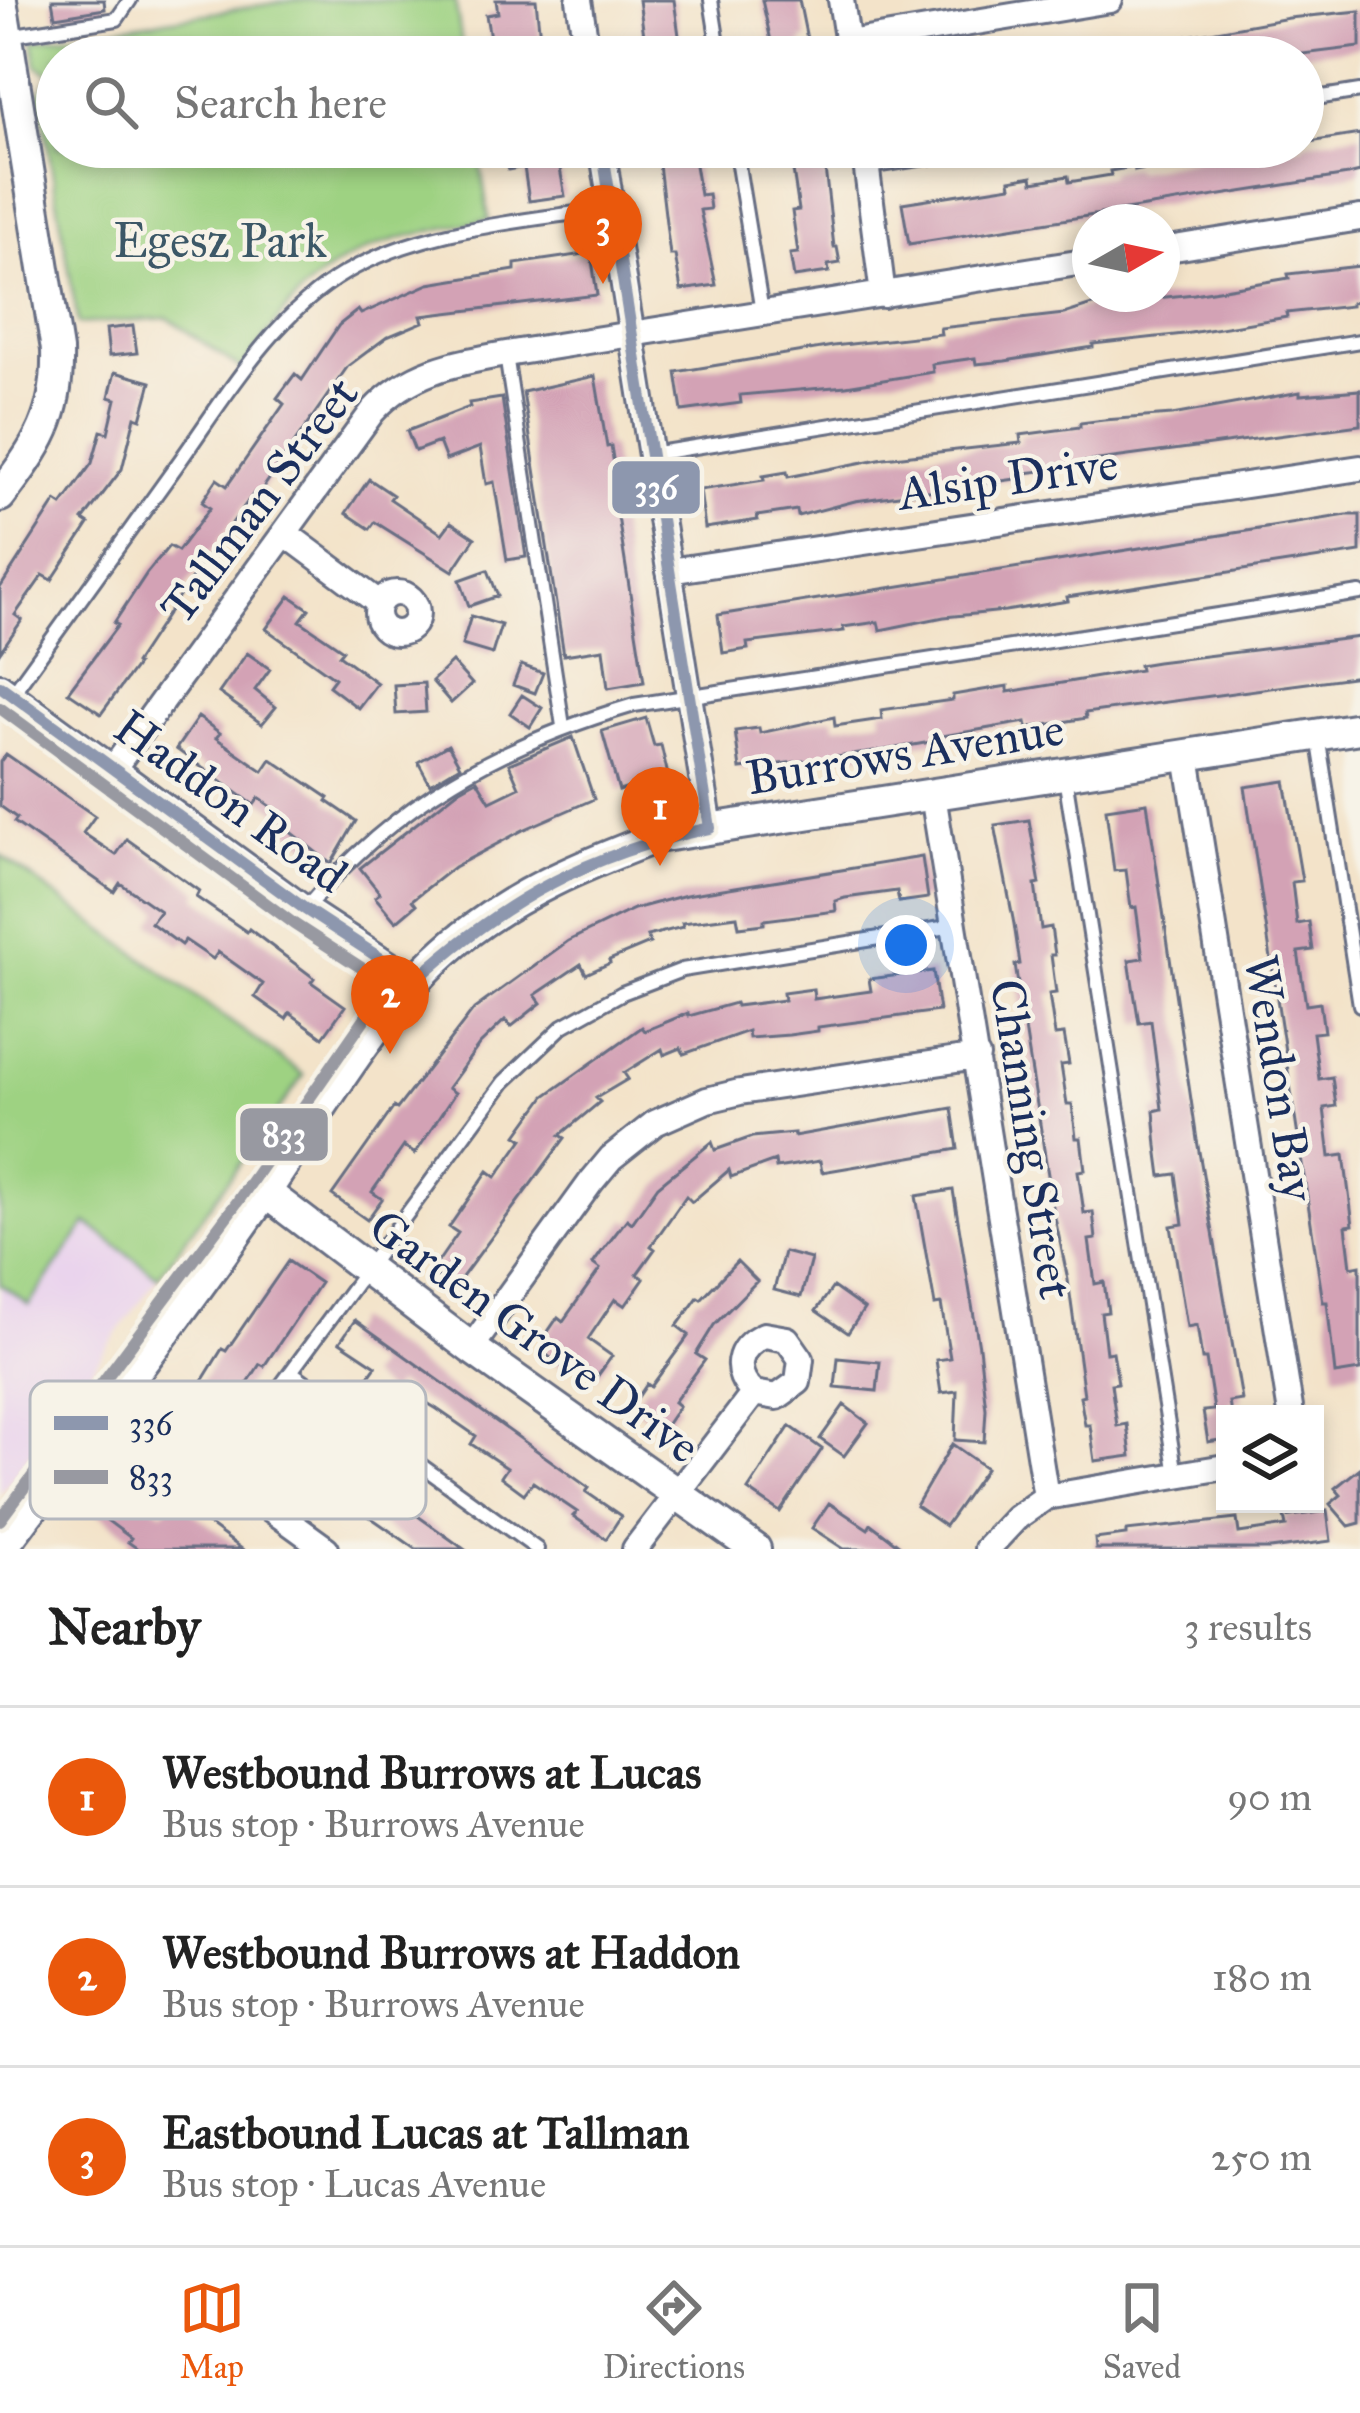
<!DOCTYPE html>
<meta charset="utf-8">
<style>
:root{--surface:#fff;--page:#f2f2f2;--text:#222;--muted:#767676;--line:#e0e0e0;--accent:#ea580c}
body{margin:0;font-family:"IM FELL Great Primer",serif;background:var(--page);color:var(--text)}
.controls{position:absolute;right:36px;bottom:36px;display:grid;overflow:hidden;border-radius:0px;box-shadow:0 6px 18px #0003}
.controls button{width:108px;height:108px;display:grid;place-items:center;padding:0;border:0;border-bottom:3px solid var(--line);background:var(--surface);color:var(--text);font:60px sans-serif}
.compass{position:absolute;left:1072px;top:204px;width:108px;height:108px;border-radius:50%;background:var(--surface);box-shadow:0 6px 18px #0003;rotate:81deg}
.you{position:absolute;left:906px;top:945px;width:42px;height:42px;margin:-30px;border:9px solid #fff;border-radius:50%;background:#1a73e8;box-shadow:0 0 0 18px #1a73e833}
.badge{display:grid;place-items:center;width:78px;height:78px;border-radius:50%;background:var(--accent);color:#fff;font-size:39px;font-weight:700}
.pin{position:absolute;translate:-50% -99px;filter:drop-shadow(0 3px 6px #0008)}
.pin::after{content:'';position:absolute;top:63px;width:42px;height:36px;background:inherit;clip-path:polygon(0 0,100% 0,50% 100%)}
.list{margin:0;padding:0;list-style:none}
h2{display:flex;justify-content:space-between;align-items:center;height:156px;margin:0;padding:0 48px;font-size:51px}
h2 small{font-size:39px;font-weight:400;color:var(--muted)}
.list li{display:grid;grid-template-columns:78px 1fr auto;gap:36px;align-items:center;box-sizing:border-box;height:180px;padding:0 48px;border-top:3px solid var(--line)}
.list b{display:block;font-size:45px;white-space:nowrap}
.list p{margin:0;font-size:39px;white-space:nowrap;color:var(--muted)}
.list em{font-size:39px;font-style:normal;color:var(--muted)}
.icon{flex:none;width:66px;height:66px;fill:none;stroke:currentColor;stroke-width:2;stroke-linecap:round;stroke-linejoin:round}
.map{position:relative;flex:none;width:1360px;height:1549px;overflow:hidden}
.search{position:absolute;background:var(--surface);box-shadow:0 6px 18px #0003;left:36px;right:36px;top:36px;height:132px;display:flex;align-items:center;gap:30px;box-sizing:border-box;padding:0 42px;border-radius:66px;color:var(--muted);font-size:45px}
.sheet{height:696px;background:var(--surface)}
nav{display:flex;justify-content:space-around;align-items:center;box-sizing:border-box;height:168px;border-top:3px solid var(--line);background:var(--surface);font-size:33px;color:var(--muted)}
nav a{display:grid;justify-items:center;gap:6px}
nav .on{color:var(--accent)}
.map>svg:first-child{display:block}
.built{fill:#e9d2ed}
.green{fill:#9ed282;stroke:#5c8070;stroke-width:3}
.building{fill:#d3a2b5}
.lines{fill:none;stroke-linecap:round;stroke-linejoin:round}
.service-casing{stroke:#676e83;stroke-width:18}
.minor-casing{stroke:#676e83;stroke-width:30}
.tertiary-casing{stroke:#676e83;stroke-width:36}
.service{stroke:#fff;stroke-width:12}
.minor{stroke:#fff;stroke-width:24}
.tertiary{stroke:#fff;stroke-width:30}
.bus-1-casing{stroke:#f7f3e8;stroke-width:21}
.bus-2-casing{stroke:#f7f3e8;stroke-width:21}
.bus-1{stroke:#8d97ae;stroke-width:12}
.bus-2{stroke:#9899a1;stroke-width:12}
.labels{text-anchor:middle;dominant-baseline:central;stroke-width:9;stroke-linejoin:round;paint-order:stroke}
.park-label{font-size:48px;fill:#3c5867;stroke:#f7f3e8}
.street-label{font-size:48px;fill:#1b2f5e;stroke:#f7f3e8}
.key{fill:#f7f3e8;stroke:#b5b8bf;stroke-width:3}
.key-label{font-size:33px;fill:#1b2f5e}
.line-badge{stroke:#f7f3e8;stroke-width:4.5}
.badge-label{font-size:33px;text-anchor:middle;font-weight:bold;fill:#fff}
</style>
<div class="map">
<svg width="1360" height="1549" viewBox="0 0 1360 1549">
<rect width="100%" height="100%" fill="#f7f3e8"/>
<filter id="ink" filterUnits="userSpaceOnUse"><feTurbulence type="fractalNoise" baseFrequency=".00833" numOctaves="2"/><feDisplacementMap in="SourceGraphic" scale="24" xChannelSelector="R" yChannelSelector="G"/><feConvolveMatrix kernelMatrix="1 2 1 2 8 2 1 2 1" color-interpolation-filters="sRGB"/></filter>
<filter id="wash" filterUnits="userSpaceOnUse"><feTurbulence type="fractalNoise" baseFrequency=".004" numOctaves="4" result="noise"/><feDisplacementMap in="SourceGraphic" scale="48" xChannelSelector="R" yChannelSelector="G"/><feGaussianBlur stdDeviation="2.7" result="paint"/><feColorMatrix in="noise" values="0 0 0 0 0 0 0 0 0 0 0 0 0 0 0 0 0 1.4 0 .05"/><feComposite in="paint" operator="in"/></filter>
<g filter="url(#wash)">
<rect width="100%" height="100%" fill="#f3e3c9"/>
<path class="built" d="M87,1223l71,54 -158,217v-210l30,21z"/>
<path class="green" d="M295,0h160l9,57h-407v90h421l11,73c-59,10 -119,19 -168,56 -32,24 -56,62 -80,93l-73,-51 -90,6 -39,-231 12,-19 -14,-8 -4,-25z
M0,855l304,220 -146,202 -71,-54 -58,82 -29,-21z"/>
<g id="blocks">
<path class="building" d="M52,0h52l1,9 -50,8z
M496,0h40l6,57h-41l-1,-9 -8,1 -6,-34 12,-2z
M639,0h35l8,57h-35z
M762,0h37l8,39 -5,1 1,5 -30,5z
M1360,11v36l-82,10h-157v-9l168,-30z
M1360,134v38l-12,3 -439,69 -7,-41 109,-17 -1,-6 22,-4 1,6 35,-6 1,6 42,-7 -1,-4 24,-4 1,4 104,-20 1,5 41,-9h22v-4z
M505,147h51l9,49 -36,5 -5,-34 -16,3z
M661,147h31l8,48 8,-1 2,15 -10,1 16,75 -35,5 -6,-35h-5l-3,-24 -9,-75h4z
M782,147h36l3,21h4l9,79h3l3,16 -12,2 1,7 -35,5 -4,-23 8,-1 -6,-42 7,-1 -7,-46 -7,1z
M591,253l6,42 -176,21 2,6 -36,15 -39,29 -90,129 -4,-2 -70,96 -49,74 2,2 -36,49 -33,-22 50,-67 -4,-2 33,-50 22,-27 9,5 32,-43 -8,-6 15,-23 10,7 57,-82 -7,-6 18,-24 7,6 37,-55 19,-15 3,4 68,-30 86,-14v-6z
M1360,266v35l-9,2v3l-65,7 1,4 -103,17 -91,10v3l-88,14 -29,3 -1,-6 -43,6 1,8 -87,14 -106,9 1,8 -59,8 -6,-39 157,-26 108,-12 -1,-6 124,-14 28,-9 102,-11 95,-16 -1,-4z
M133,326l4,27 -28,3 -3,-27z
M115,372l36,10 -10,37 -6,-2 -13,52 -39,51 6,4 -37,56 -9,-5 -28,40 7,5 -22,32v-64l56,-87 6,4 30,-42 9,-32 7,2 8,-34 -7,-2z
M595,376l12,71 4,-1 4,25 -4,1 33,210 -36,6 -5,-39 -39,6 -41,-263z
M1360,390v35l-284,38 1,4 -62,7 1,5 -161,22 -57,15 -1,-6 -40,6 1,4 -53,8 -5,-38 64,-10 -1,-4 24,-4 1,5 96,-19 137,-15 -1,-8 60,-8v-4l24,-3 68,-5 128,-23v3z
M502,398l24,159 -19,3 -13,-78 -8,2 -6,-37 -34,13 -7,-18 -24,9 -8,-20 63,-24 -1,-4z
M369,479l24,16 -3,4 52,35 9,-12 24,16 -22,33 -78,-49 -5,7 -24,-16z
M1347,515h13v37l-293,45 1,4 -63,10 -61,6 -64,13 -2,-8 -35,5 1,4 -97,12 1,6 -25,4 -5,-38z
M488,570l10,26 -29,10 -9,-26z
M290,596l19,13 -9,12 43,29 -4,5 38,28 -19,25 -29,-22 6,-8 -69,-49z
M471,616l30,9 -9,29 -30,-9z
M1360,637v39l-275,37 1,5 -35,6 -24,4 -1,-6 -84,14v4l-74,13 -128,16 -5,-38 24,-3 1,5 74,-16 1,9 47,-7 -1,-9 72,-10v-5l30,-5 25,-4v6l132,-22 -1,-5 18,-3z
M247,653l23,16 -15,21 21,17 -14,17 -43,-31z
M452,662l20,22 -21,19 -19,-22z
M521,665l22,8 -8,20 -22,-8z
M424,683l2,29 -30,2 -2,-29z
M522,695l20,13 -12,19 -20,-14z
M198,717l22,16 -4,5 47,33 8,-12 58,39 -2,3 29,20 -25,43 -47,-37 5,-8 -30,-21 -5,7 -78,-56z
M646,718l8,28 7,-1 9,39 -25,6 -1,-7 -25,8 -17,-60z
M573,737l21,62 -71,31 -69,37 -42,33 4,5 -20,17 -21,-25 5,-4 -20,-25 99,-78 18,-10 13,21 29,-14 -10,-23z
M448,745l12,21 -30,18 -12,-22z
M6,754l89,62 -12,17 33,22 11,-16 72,52 -3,6 51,35 2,-3 65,49 -3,4 34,24 -22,31 -33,-24 -4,6 -31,-22 8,-13 -45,-32 -5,7 -28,-19 -4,5 -30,-22 9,-12 -40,-28 -6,9 -100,-70 3,-4 -17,-12v-44z
M1285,781l17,100 -10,1 5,42 12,-2 4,28 -15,2 8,53 14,-2 4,29 -11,1 6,46 13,-2 4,29 -12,2 6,49 14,-2 9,70 -7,1 5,41 9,-2v105l-25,4 -8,-72h-4l-78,-515z
M1147,803l50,337 45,260 -13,2 2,12h-6v25l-17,3 -5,-31 11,-1 -8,-51h-4l-5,-34 -10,2 -16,-101 12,-2 -7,-50 -15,2 -4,-30 -3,-35 8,-2 -11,-88 -12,2 -6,-37 -4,-26 14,-2 -7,-51 -5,1 -5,-38 -12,1 -8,-62z
M1029,820l11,64 -5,1 6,44 10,-2 4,28h-4l5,38 -7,1 6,41 9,-1 5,30 -8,1 6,39h5l4,34h5l4,32 -7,1 6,42 9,-1 3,27 -7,1 6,44 9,-2 4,30 -7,1 5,40 7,-1 5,31 -7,1 6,42 10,-2 4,32 -36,5 -5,-36h-5l-5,-29 4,-1 -16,-115 -14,-67 -39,-248 5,-1 -6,-40 -19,-99z
M922,857l6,41 -29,4 -2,-11 -52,7 -10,3 1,10 -72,9v4l-25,3 -2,-11 -55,7 1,4 -36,9 3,7 -41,17 1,3 -24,11 -5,-10 -46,31 6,8 -30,24 -6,-7 -26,25 -31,43 7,5 -40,61 -11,-8 -32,46 10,7 -15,21 -35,-25 62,-88 3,2 77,-100 94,-68 66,-32 52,-14z
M933,971l6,40 -121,16v4l-29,4 -40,3 -1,-7 -64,23 -3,-6 -17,7 -2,-6 -38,24 4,6 -32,19 4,4 -40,33 5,3 -111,150 -23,-16 27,-39 -9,-6 39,-56 8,6 27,-38 -6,-4 28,-39 97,-69 3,4 43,-18 1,3 46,-13 1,3 48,-6 -1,-7 30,-4 1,10 57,-8 -2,-12z
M952,1108l6,41 -136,23 -2,-11 -44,7 -1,-7 -44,16 -2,-7 -37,32 -6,-6 -35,50 4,3 -18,25 7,5 -19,27 -10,-7 -27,40 24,17 -15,21 -23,-17 -7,10 -23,-17 6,-9 -7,-5 15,-22 5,4 37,-52 -7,-5 10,-14 24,-31 5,4 26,-37 54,-44 3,8 37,-13 42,-4v3z
M953,1190l26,157 7,62 -2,33 -29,-2 2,-49 -16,2 -5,-33 14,-2 -9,-54 -6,1 -19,-109z
M784,1252l27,7 -10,38 -27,-7z
M288,1261l32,22 -56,83 -4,-2 -42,65 -32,-22 36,-58 4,2z
M737,1261l20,20 -43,44 -18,29 9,6 -31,42 5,4 -15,22 -32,-22 15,-22 4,3 38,-52 -12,-9 21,-29 3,2z
M833,1287l31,22 -16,24 -32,-22z
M355,1320l234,168 -3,4 35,24 -15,23 -33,-23 4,-4 -44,-30 -9,12 -23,-17 6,-9 -36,-24 5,-8 -39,-27 -41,-25 -7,9 -21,-16 8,-11 -36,-24z
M838,1358l42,4 -3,29 -42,-4z
M844,1405l24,18 -24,33 -24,-17z
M280,1421l72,48 112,80h-48l-10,-7 -141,-98z
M790,1426l32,23 -42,63 -32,-22z
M952,1444l34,24 -41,58 -29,-20z
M1360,1468v55l-11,3 -19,-22 11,-9 -6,-7z
M116,1469l7,5 9,-4 15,11 -9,14 24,17 14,-12 66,49h-104l-10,-7 3,-4 -42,-31z
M829,1503l39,26 3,-5 33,25h-60l-32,-21z
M1327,1511l4,30 -61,8h-174l-1,-10 31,-4v-4l111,-12 2,14 47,-7 -2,-9z"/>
</g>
</g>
<g filter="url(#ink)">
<use href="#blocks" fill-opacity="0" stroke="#676e83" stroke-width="3"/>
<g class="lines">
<g class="service-casing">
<path id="service" d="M711,0l9,57
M8,36l109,-17 13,-19
M1303,100l57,-9
M735,147l27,165
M867,167l130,-20
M506,355l57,371
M651,454l709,-113
M0,711c59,-81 118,-164 177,-246 47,-66 96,-150 168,-192 79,-46 177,-51 265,-65
M1318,736l42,269
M1065,777l111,698
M305,909c92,-108 194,-164 329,-204l726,-112
M293,1373l244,176
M218,1471l286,-389 59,-56 59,-33 60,-23 272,-44"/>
</g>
<g class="minor-casing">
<path id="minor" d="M579,0l9,57
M841,0l9,57
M848,43l262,-43
M602,147l108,681
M864,147l19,148
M1162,250l198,-32
M286,534l93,69
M669,571l691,-103
M377 613a20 20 0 1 1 40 0a20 20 0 1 1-40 0Z
M0,686l305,223 110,72
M1187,756l104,658
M113,769l260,-358c37,-40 81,-48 133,-57l584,-93
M933,795l113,702
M471,1348l120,-166 20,-24 44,-35 52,-23 33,-8 237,-35
M115,1396l211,153
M635,1549l119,-156c-22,-20 -18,-46 10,-58l23,4 14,20 -3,23 -21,15 -23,-4
M987,1549l29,-31 30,-21 179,-30"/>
</g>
<g class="tertiary-casing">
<path id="tertiary" d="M0,496c39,-51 59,-80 57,-146l-56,-350
M265,1192l206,156 284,201
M1,1549c84,-112 171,-223 251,-338 64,-90 118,-197 204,-269 61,-50 128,-77 201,-105l703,-109"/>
</g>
<use href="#service" class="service"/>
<use href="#minor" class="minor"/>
<use href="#tertiary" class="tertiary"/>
<g class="bus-1-casing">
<path id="bus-1" d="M602,147l108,681
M0,686l305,223 110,72
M415,981c90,-82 175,-128 295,-153"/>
</g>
<g class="bus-2-casing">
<path id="bus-2" d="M0,708l294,216 94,61 -150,216 -238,319"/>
</g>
<use href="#bus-1" class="bus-1"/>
<use href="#bus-2" class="bus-2"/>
</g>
</g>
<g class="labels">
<g class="park-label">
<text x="220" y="240">Egesz Park</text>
</g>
<g class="street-label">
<text transform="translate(1008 478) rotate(-8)">Alsip Drive</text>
<text transform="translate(259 500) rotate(-53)">Tallman Street</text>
<text transform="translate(905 753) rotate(-9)">Burrows Avenue</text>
<text transform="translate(231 801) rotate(36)">Haddon Road</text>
<text transform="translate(1280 1078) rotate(81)">Wendon Bay</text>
<text transform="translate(1032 1139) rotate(81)">Channing Street</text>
<text transform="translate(535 1336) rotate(36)">Garden Grove Drive</text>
</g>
</g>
<rect x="30" y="1381" width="396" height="138" rx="18" class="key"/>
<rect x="54" y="1416" width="54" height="14" fill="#8d97ae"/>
<rect x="54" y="1470" width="54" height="14" fill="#9899a1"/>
<g class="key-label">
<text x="129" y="1435">336</text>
<text x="129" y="1489">833</text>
</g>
<g class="line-badge">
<rect x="610" y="459" width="92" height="57" rx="12" fill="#8d97ae"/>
<rect x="238" y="1106" width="92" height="57" rx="12" fill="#9899a1"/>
</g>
<g class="badge-label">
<text x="656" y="499">336</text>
<text x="284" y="1146">833</text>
</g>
</svg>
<div class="controls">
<button><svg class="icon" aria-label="layers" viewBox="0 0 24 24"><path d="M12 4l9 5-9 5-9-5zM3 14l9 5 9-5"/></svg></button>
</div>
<svg class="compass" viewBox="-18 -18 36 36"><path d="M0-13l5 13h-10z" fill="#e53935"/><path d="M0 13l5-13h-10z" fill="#767676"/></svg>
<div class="you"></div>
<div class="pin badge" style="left:660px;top:866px">1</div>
<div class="pin badge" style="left:390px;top:1054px">2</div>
<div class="pin badge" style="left:603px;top:284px">3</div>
<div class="search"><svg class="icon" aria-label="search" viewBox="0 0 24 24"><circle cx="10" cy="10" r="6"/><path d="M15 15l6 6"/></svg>Search here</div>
</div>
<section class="sheet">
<h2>Nearby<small>3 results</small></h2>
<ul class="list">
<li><span class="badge">1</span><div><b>Westbound Burrows at Lucas</b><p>Bus stop · Burrows Avenue</p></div><em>90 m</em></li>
<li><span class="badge">2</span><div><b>Westbound Burrows at Haddon</b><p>Bus stop · Burrows Avenue</p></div><em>180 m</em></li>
<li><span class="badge">3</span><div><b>Eastbound Lucas at Tallman</b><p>Bus stop · Lucas Avenue</p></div><em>250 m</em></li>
</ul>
</section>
<nav>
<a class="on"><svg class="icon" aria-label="map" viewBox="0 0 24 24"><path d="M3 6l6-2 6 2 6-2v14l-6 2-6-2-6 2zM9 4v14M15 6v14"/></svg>Map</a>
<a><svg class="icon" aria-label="directions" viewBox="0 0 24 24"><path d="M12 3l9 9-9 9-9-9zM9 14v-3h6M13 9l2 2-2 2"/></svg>Directions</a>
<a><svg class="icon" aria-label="saved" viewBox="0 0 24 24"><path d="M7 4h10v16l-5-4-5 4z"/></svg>Saved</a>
</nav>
